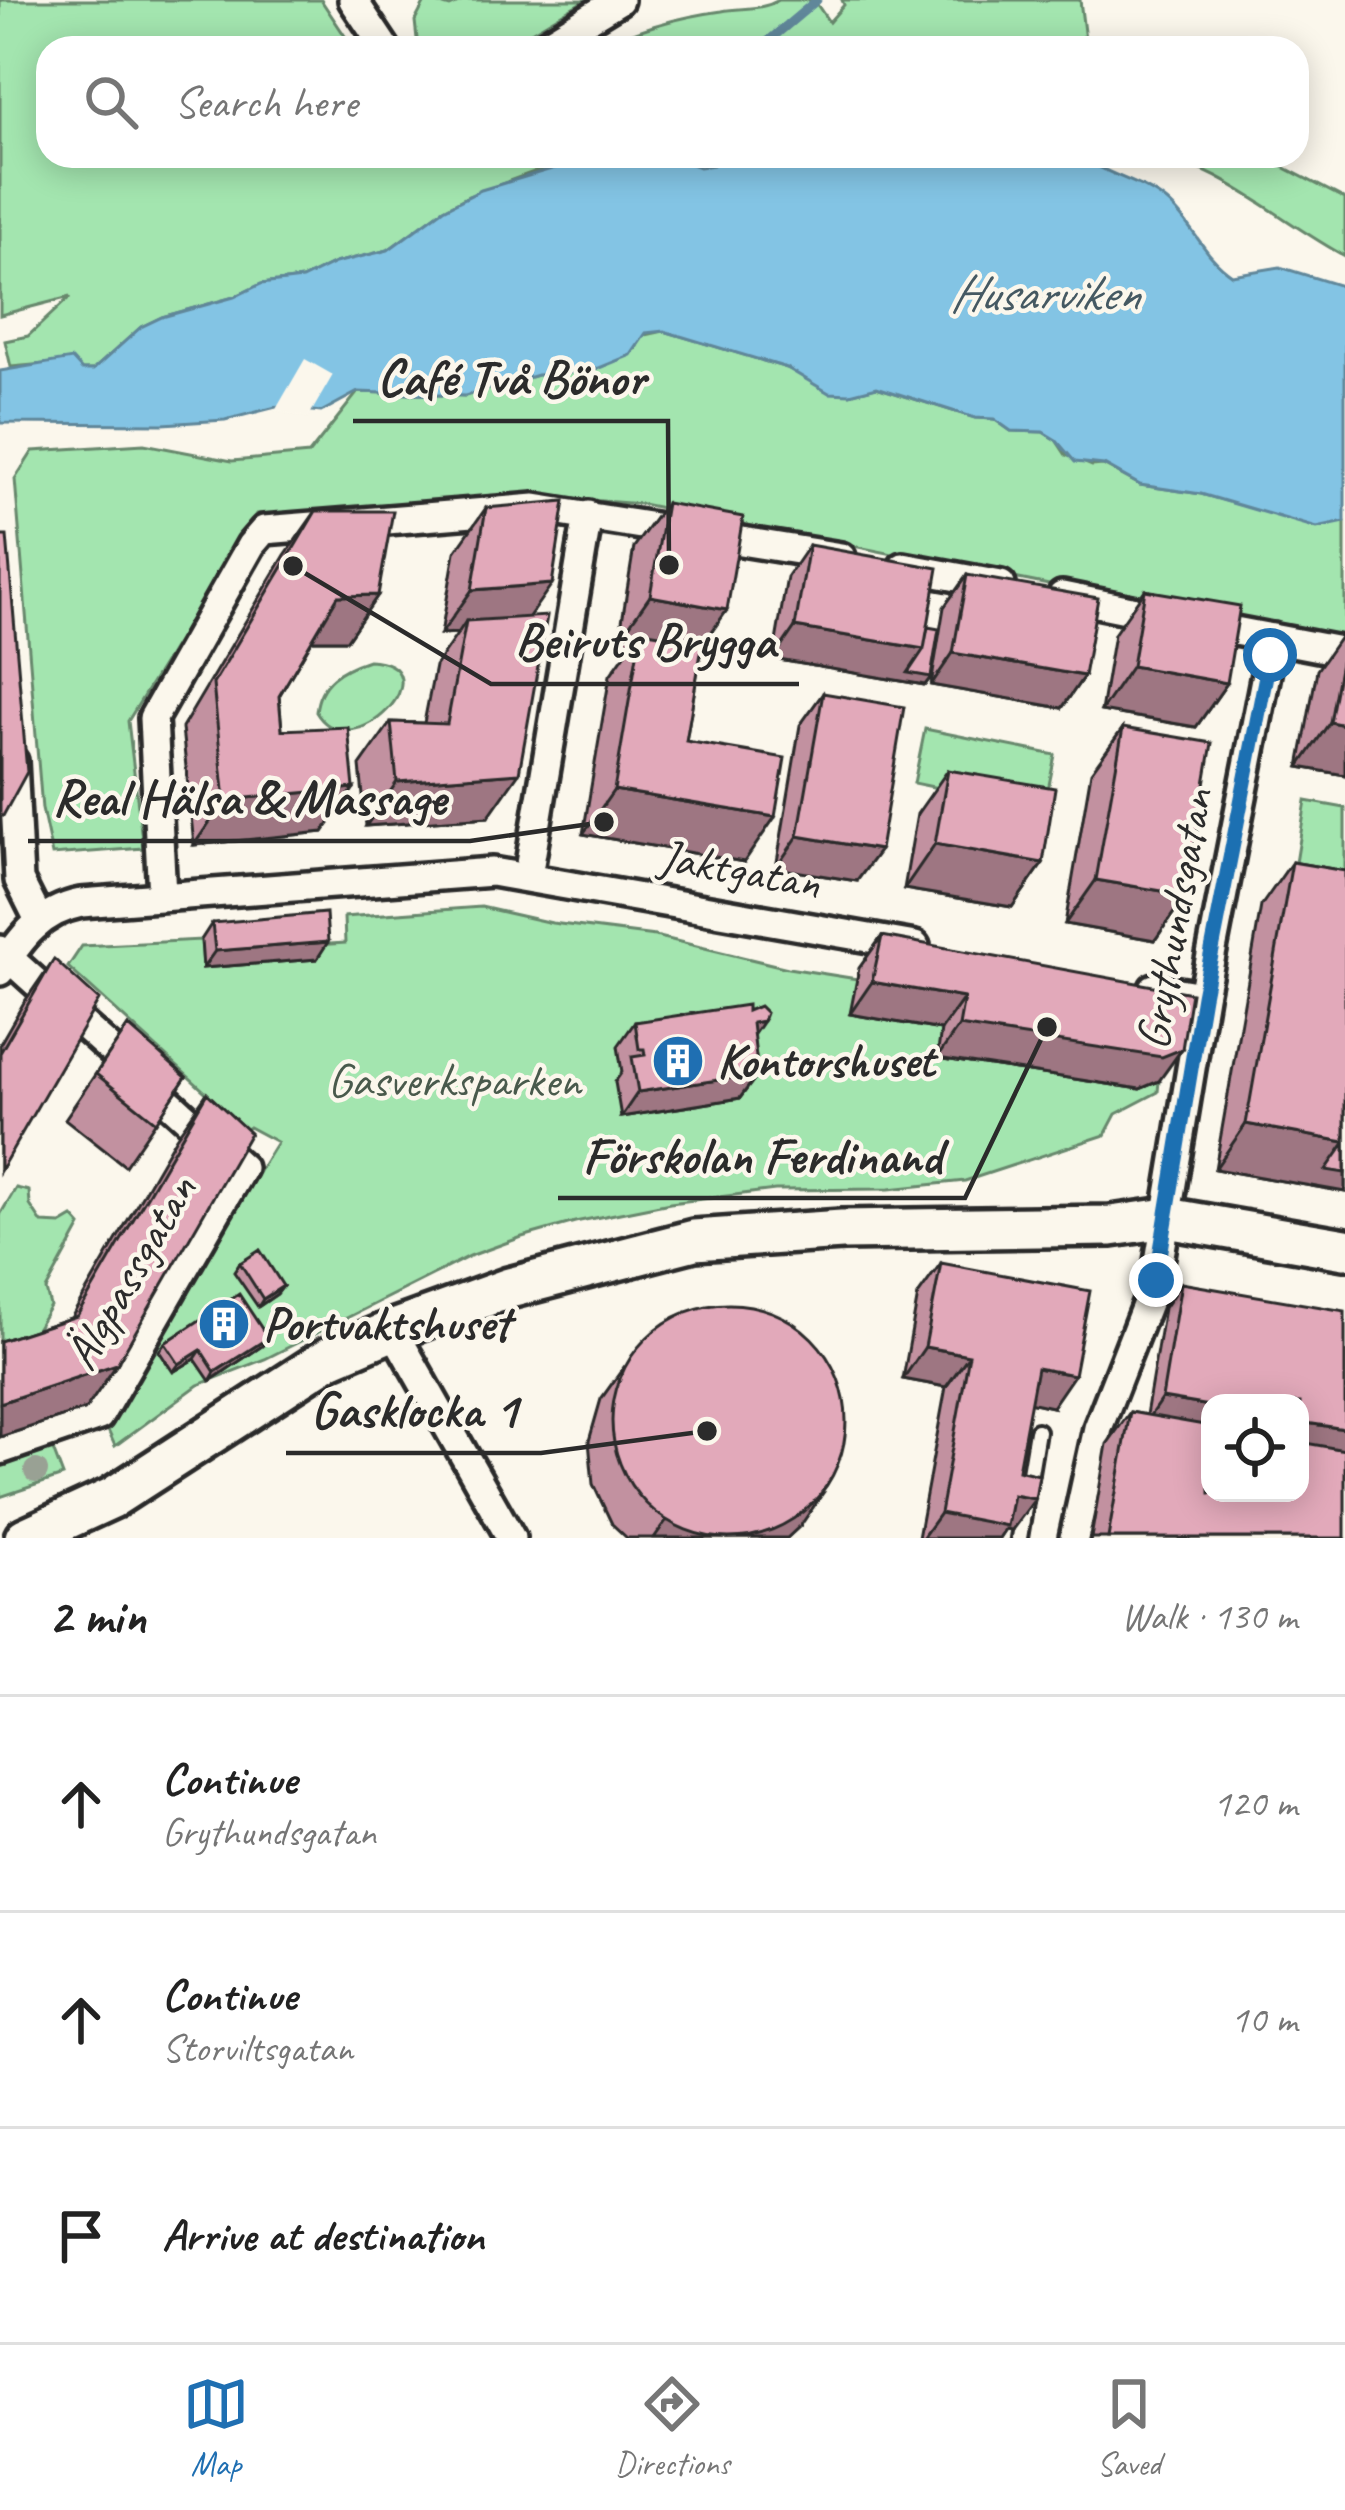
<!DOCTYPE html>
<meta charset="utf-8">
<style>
:root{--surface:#fff;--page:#f6f6f6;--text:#222;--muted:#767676;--line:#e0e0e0;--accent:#1f6fb2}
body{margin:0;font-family:Caveat,sans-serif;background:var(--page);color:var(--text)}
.controls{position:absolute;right:36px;bottom:36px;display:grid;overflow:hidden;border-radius:24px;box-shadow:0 6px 30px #0003}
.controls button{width:108px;height:108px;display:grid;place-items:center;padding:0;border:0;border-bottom:3px solid var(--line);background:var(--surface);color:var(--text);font:60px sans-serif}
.stop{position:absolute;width:36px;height:36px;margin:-27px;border:9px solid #1f6fb2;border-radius:50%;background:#fff}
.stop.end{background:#1f6fb2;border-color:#fff;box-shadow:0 3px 12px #0008}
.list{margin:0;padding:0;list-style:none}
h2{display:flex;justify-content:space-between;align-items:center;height:156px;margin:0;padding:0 48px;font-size:51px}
h2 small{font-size:39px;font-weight:400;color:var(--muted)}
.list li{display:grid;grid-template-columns:78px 1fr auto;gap:36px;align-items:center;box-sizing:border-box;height:216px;padding:0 48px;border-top:3px solid var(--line)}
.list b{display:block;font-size:45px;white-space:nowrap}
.list p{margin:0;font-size:39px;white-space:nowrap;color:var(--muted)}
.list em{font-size:39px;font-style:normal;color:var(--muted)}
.icon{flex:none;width:66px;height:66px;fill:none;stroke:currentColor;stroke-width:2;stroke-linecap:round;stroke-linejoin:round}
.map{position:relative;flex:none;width:1345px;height:1538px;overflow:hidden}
.search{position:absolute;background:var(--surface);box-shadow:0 6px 30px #0003;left:36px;right:36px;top:36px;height:132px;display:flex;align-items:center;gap:30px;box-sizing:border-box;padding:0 42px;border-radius:36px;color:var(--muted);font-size:45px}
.sheet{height:804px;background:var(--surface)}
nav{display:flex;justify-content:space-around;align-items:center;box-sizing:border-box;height:168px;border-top:3px solid var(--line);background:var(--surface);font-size:33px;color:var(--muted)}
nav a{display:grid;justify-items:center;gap:6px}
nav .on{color:var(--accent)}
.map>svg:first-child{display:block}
.green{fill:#a3e5af;stroke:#67886d;stroke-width:3}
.water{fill:#83c4e4;stroke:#60879a;stroke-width:3}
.pier{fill:#fbf7ec}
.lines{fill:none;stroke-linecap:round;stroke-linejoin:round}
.stream{stroke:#60879a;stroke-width:9}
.lane-casing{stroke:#2b2b2b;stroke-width:22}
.street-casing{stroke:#2b2b2b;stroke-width:36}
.secondary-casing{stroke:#2b2b2b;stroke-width:48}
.lane{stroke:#fbf7ec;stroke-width:14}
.street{stroke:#fbf7ec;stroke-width:27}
.secondary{stroke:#fbf7ec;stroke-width:39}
.tree{fill:#99a194}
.wall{fill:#c291a0;stroke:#2b2b2b;stroke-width:3}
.shaded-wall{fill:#9e7682;stroke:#2b2b2b;stroke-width:3}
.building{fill:#e2a9ba;stroke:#2b2b2b;stroke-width:3}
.route{stroke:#1f6fb2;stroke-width:15}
.labels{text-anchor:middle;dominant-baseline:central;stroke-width:9;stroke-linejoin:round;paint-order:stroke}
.street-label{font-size:48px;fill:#2b2b2b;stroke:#fbf7ec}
.poi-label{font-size:48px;font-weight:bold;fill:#2b2b2b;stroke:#fbf7ec;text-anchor:start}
.park-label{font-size:48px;fill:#495a4c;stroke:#fbf7ec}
.water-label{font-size:51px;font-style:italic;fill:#455962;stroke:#fbf7ec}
.leader{fill:none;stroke:#2b2b2b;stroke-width:4.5}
.callout-dot{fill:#2b2b2b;stroke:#fbf7ec;stroke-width:4.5}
.callout-label{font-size:51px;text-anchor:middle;font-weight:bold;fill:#2b2b2b;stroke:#fbf7ec;stroke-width:9;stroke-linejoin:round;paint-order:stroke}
</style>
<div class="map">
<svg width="1345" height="1538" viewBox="0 0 1345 1538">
<rect width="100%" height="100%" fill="#fbf7ec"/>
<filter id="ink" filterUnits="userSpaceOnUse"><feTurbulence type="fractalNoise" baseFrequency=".00833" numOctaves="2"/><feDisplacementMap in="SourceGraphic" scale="24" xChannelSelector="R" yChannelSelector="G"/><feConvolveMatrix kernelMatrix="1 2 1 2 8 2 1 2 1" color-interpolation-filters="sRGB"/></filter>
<g filter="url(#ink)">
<path class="green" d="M0,0h321l32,48h-305v108h503l-6,12 -77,28 -24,13 -56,41 -53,13 -33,16 -40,5 -28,13 -72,20 -21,10 -48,43h-11l-15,-8 -56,5 -6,-26 23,-5 42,-39 -70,18z
M426,0l24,7 15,-7h120l-54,32 -40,16h-73l-3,-27z
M779,0h35l15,22 15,-17 -2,-5h238l6,48h-487c39,-20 79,-31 123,-37 21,-4 38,0 57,-11z
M1125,156h137l83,43v57c-50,-26 -114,-80 -165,-94 -19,-5 -33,3 -55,-6z
M664,331l123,37 63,26 26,-7 99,31 19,1 17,12 32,1 13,8 10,15 26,11 11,-1 37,20 61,9 76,21 68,7v122l-703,-140 -67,-5 -319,15 -128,207 15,127 -91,7 -10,-46 -27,-330 18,-28 111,-7 88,17 77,-7 49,-62 107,4 72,-21 55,-4 44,-22 5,-13z
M368,660c85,4 -16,112 -52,52 3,-31 25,-43 52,-52z
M925,729l130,26 -11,55 -130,-27z
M1306,801l39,7v64l-49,-9z
M481,907l71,16 103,13 133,32 69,11 84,51 -3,28 201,31 20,-8 -1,11 -42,22 -11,21 -140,46 -76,8 -114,1 -105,13 -95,19 -53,15 -52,19 -205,103 -67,26 -83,61 -8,-18 4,-17 166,-269 -28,-15 -3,2 -178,-162 14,-21 119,-6 2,27 112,-22 30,-2 -1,-26z
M16,1188l13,3 1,14 12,18 19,1 12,-7 8,9 -35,64 4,16 -22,36 -28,9v-136z
M52,1447l11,29 -63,21v-32z"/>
<path class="water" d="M595,156h76l28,11 14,-2 10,-9h358c26,20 61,25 86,46 26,22 36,54 65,73l48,-8 65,20v235l-28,6 -116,-34 -61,-9 -36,-20 -29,-3 -19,-22 -13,-8 -32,-1 -17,-12 -19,-1 -98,-31 -27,7 -21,-1 -42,-25 -123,-37 -18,2 -15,22 -39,16 -55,4 -72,21 -107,-4 -37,20 -45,-5 -51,13 -62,4 -163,-1v-52l72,-12 10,11h11l48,-43 21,-10 72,-20 27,-13 41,-5 33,-16 53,-13 56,-41 37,-19z"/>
<path class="pier" d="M305,359l28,16 -25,43 -33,-7z"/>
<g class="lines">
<path class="stream" d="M760,48l57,-48"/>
<g class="lane-casing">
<path id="lane" d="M1019,1538l18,-107"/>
</g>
<g class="street-casing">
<path id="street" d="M353,0l32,48
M540,48l79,-48
M903,567l98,18
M1062,596l104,21
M1203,625l142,27
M13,761l6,119 20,40
M528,876l60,-361
M162,896l-9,-178 98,-173 13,-15 271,-22 306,49
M0,950l242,218 -143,248 -99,34
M0,971c21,-34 41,-60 81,-68l411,-31 423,74
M1154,988l49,8
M393,1330l118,208
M1074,1538l24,-110 58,-148 47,-284 70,-358"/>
</g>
<g class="secondary-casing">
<path id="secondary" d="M25,1538l87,-40 218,-141 63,-27 116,-42 185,-48 148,-10 269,-4 56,-8 178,31"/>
</g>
<use href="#lane" class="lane"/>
<use href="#street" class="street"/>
<use href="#secondary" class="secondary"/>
</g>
<circle class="tree" cx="36" cy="1471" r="12"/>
<path class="wall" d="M666,503l61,107 -25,35 -16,96 58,121 -161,-28 27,-159 23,-32 -14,-3 15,-93z
M486,508l43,109 -41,200 -122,9 -6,-60 31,-44 33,1 11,-57 23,-33 -17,1 14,-82z
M316,511l62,84 -31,45h-35l-33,56 3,34 72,58 -31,44 -129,13 -12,-117 103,-173z
M809,545l119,82 3,50 -6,8 -152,-26 14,-82z
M967,575l117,101 -22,32 -131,-23 13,-78z
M1145,590l82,93 -31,44 -95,-16 13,-77z
M1345,630v145l-46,-8 18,-97z
M823,693l34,188 -81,-13 24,-143z
M1123,728l63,167 -31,45 -90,-16 26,-152z
M948,770l95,93 -31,44 -108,-18 13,-75z
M1292,862l53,9v321l-130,-23 46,-263z
M212,923l105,36 -114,9 -2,-28z
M882,936l277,145 -19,8 -203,-31 4,-28 -91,-16 9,-46z
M54,959l-54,212v-127l23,-40z
M747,1011l6,25 5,38 -18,24 -119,19 -6,-35 7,-10 -4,-26 17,-24z
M128,1026l58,51 -61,89 -60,-47z
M207,1093l-90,271 -31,45 -86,28v-96l71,-23 105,-181z
M240,1263l43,23 -6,8 -19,13 -24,-35z
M941,1263l111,144 -22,-5 -12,68 -6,60 -7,-1 -6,9h-81l28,-151 -43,-8 15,-84z
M1181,1283l164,255h-254l16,-94 23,-32 16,3 18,-107z
M268,1338l-6,8 -52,35 -15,-22 -22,13 -14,-21 6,-8z
M624,1367l177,158 -14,13h-160l-15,-14 -19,-40 -4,-43 12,-42z"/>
<path class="shaded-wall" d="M552,584l-31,44 -55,-7 -8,12 -17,1 31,-44z
M378,595l-31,45h-40l31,-44z
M650,596l77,14 -31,44 -55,-23 -8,12 -14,-3z
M795,627l129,22 7,28 -6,8 -152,-26z
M953,653l131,23 -22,32 -131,-23z
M1132,666l95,17 -31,44 -95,-16z
M1330,722l15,3v50l-46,-8z
M519,773l-31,44 -122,9 31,-44z
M354,788l-31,44 -129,13 31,-45z
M614,790l161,27 -31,45 -161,-28z
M798,836l82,14 -23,31 -81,-13z
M935,844l108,19 -31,44 -108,-18z
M1096,880l90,15 -31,45 -90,-16z
M328,942l-11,17 -114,9 12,-17z
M872,982l92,16 -23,32 -91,-16z
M763,1021l-17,25 6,-23z
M959,1026l223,23 -23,32 -19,8 -203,-31z
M758,1074l-18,24 -119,19 17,-25z
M1246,1124l99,18v50l-130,-23z
M283,1286l-6,8 -19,13 5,-8z
M268,1338l-6,8 -52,35 5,-9z
M925,1347l44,8 -23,32 -43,-8z
M201,1350l-6,9 -22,13 6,-8z
M117,1364l-31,45 -86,28v-34z
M1037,1368l37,7 -22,32 -38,-8z
M1162,1398l48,8v28l-65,-11z
M1300,1422l45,7v28l-45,-8z
M823,1493l-22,32 -14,13h-133l12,-17z
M1013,1495l22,4 -23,31 -7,-1 -6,9h-77l18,-25z"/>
<path class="building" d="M565,501l-13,83 -80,6 14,-82z
M666,503l77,14 -16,93 -77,-14z
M316,511h77l-15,84 -40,1 -59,100 3,34 66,-3 6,61 -129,12 -12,-116z
M0,536h7l20,236 -24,44h-3z
M809,545l129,23 -14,81 -129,-22z
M967,575l131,23 -14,78 -131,-23z
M1145,590l95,16 -13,77 -95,-17z
M547,616l-28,157 -122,9 -6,-60 56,2 19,-103z
M928,627l11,2 -8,48 -23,-4 16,-24z
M641,631l62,10 -17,100 99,17 -10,59 -161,-27z
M1345,641v84l-15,-3z
M823,693l81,14 -24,143 -82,-14z
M1123,728l89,15 -26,152 -90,-15z
M948,770l107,18 -12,75 -108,-19z
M1292,862l53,9v271l-99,-18z
M326,913l2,29 -113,9 -3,-28z
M882,936l309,57 -9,56 -20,8 -203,-31 5,-28 -92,-16z
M54,959l45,41 -99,171v-118z
M747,1005v6l12,-5 7,7 -3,8 -11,2 6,51 -120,18 -6,-35 13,-2 -1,-6h-5l-4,-27z
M128,1026l58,51 -30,45 -60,-48z
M207,1093l43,40 -133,231 -117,39v-62l77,-25z
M1345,1143v30l-19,-3z
M260,1250l23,36 -20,13 -23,-36z
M941,1263l149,28 -16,84 -37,-7 -19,102 21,5 -4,24 -22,-4 -6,31 -67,-13 29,-158 -44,-8z
M1181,1283l164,28v118l-45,-7v-19h-90v3l-48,-8z
M239,1294l29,44 -53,34 -14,-22 -22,14 -14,-21z
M612 1421a117 117 0 1 1 234 0a117 117 0 1 1-234 0Z
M1130,1412l80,14v67h90v-51l45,8v88h-237z"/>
</g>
<g class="lines" filter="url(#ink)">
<path class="route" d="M1156,1280l47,-284 67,-341"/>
</g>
<defs>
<g id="building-disc" transform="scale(2.7)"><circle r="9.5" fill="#1f6fb2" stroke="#fbf7ec"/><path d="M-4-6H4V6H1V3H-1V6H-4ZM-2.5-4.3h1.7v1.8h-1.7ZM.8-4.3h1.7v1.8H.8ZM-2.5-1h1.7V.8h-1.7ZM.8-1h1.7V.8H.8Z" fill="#fff"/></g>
</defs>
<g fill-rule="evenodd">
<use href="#building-disc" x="678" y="1061"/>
<use href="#building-disc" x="224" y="1324"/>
</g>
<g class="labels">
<g class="street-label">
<text transform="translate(740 869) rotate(10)">Jaktgatan</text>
<text transform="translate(1174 919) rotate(-80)">Grythundsgatan</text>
<text transform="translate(130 1272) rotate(-60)">Älgpassgatan</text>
</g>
<g class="poi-label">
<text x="717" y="1061">Kontorshuset</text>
<text x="263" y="1324">Portvaktshuset</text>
</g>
<g class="park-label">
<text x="454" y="1080">Gasverksparken</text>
</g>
<g class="water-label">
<text x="1044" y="293">Husarviken</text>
</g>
</g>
<path class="leader" d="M669 565L668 421H353M293 566L491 684H799M604 822L470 841H28M1047 1027L965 1198H558M707 1431L541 1453H286"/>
<g class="callout-dot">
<circle cx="669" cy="565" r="12"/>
<circle cx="293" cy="566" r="12"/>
<circle cx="604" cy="822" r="12"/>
<circle cx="1047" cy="1027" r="12"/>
<circle cx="707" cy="1431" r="12"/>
</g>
<g class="callout-label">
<text x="511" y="395">Café Två Bönor</text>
<text x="645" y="658">Beiruts Brygga</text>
<text x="249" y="815">Real Hälsa &amp; Massage</text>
<text x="762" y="1173">Förskolan Ferdinand</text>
<text x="414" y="1427">Gasklocka 1</text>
</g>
</svg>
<div class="controls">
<button><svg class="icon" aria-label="locate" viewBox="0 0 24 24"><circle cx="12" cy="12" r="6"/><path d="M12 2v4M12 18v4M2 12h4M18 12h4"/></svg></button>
</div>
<div class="stop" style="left:1270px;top:655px"></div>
<div class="stop end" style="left:1156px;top:1280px"></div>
<div class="search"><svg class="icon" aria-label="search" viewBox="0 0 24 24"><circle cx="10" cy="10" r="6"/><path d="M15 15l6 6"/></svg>Search here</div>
</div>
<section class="sheet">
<h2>2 min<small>Walk · 130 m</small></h2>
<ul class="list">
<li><svg class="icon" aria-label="ahead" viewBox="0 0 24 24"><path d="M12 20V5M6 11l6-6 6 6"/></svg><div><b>Continue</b><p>Grythundsgatan</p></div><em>120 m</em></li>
<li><svg class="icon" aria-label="ahead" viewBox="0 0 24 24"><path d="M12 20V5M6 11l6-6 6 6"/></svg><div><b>Continue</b><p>Storviltsgatan</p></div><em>10 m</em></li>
<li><svg class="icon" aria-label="arrive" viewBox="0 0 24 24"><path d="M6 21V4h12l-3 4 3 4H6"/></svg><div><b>Arrive at destination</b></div></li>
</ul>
</section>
<nav>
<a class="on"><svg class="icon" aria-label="map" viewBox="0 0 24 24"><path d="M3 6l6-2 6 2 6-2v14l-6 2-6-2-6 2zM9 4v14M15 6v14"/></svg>Map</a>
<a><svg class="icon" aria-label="directions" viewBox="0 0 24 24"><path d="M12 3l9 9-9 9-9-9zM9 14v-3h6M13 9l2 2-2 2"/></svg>Directions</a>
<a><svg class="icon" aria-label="saved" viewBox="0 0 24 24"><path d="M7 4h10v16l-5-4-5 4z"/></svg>Saved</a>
</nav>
